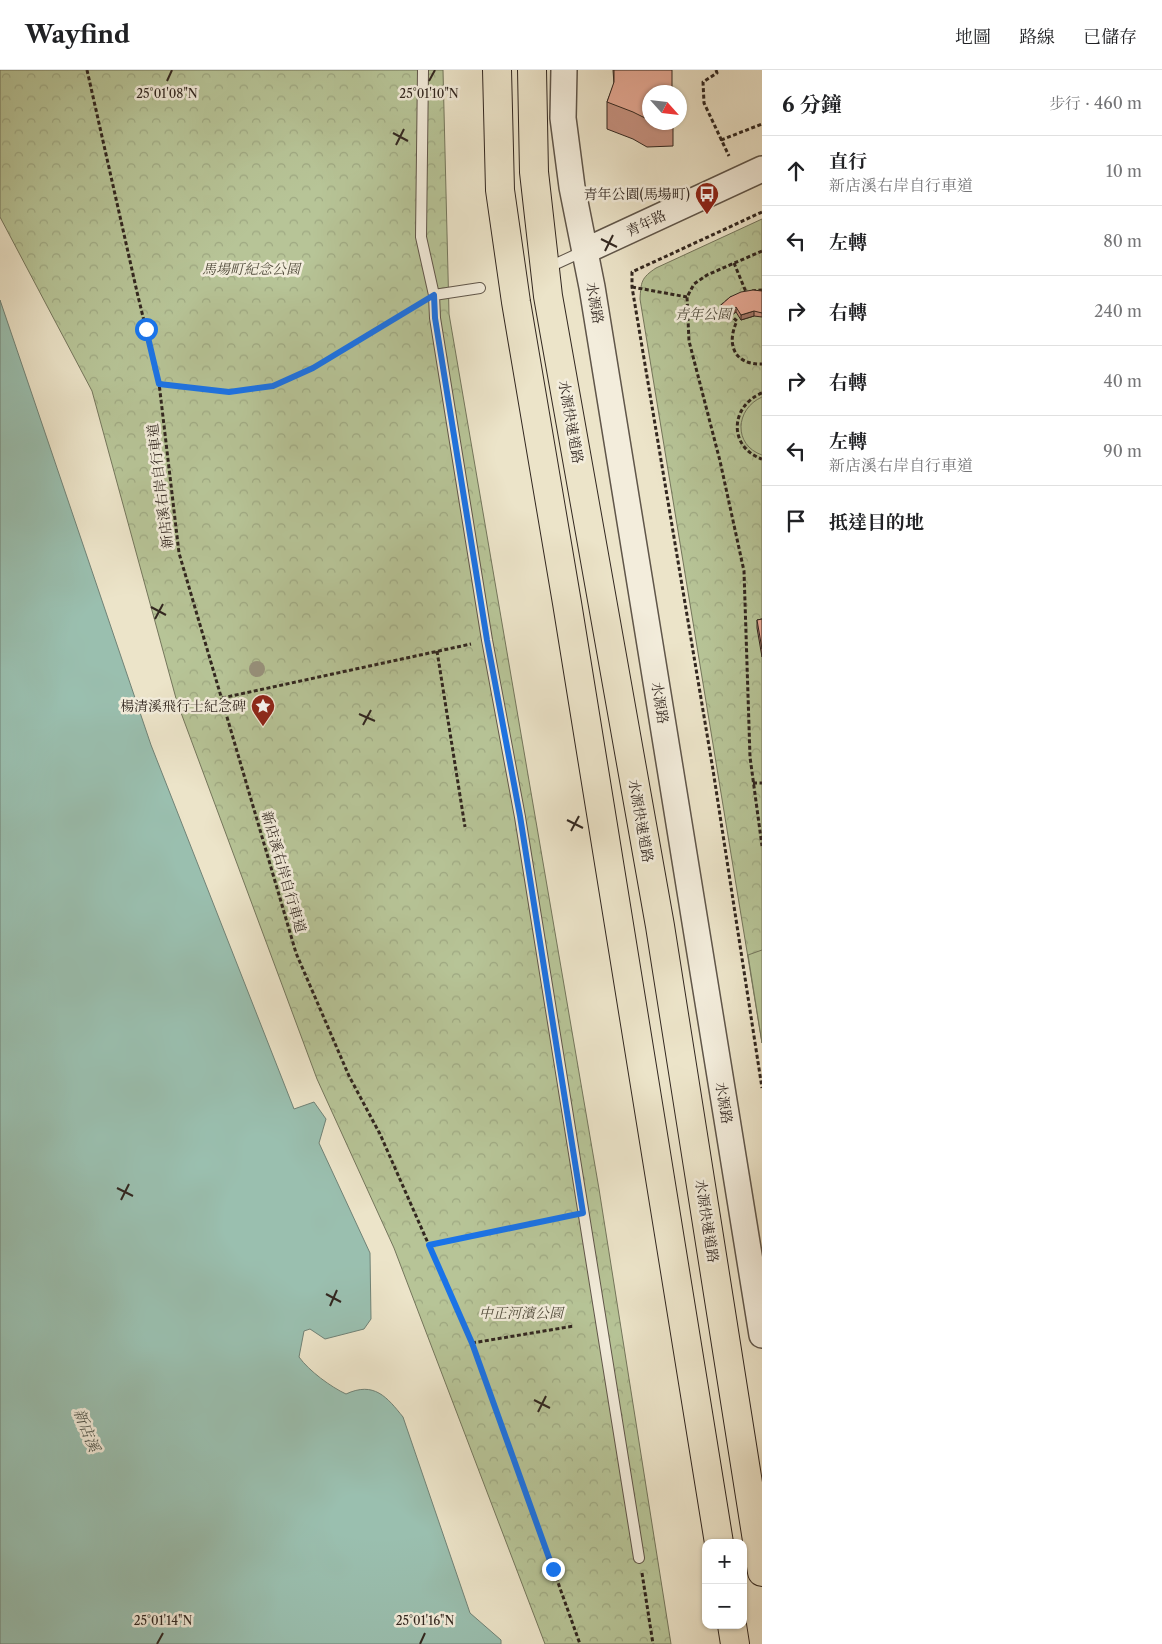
<!DOCTYPE html>
<html lang="zh-TW">
<meta charset="utf-8">
<style>
:root{--surface:#fff;--page:#f6f6f6;--text:#202124;--muted:#757577;--line:#e0e0e0}
body{margin:0;font-family:"Libre Caslon Text","Noto Serif TC",serif;background:var(--page);color:var(--text)}
.controls{position:absolute;right:15px;bottom:15px;display:grid;overflow:hidden;border-radius:10px;box-shadow:0 1px 4px #0004}
.controls button{width:45px;height:45px;display:grid;place-items:center;padding:0;border:0;border-bottom:1px solid var(--line);background:var(--surface);color:var(--text);font:25px sans-serif}
.compass{position:absolute;left:642px;top:15px;width:45px;height:45px;border-radius:50%;background:var(--surface);box-shadow:0 1px 4px #0004;rotate:117deg}
.stop{position:absolute;width:15px;height:15px;margin:-11px;border:4px solid #1a73e8;border-radius:50%;background:#fff}
.stop.end{background:#1a73e8;border-color:#fff;box-shadow:0 1px 5px #0008}
.list{margin:0;padding:0;list-style:none}
h2{display:flex;justify-content:space-between;align-items:center;height:65px;margin:0;padding:0 20px;font-size:21px}
h2 small{font-size:16px;font-weight:400;color:var(--muted)}
.list li{display:grid;grid-template-columns:32px 1fr auto;gap:15px;align-items:center;box-sizing:border-box;height:70px;padding:0 20px;border-top:1px solid var(--line)}
.list b{display:block;font-size:19px;white-space:nowrap}
.list p{margin:0;font-size:16px;white-space:nowrap;color:var(--muted)}
.list em{font-size:16px;font-style:normal;color:var(--muted)}
.icon{flex:none;width:28px;height:28px;fill:none;stroke:currentColor;stroke-width:2;stroke-linecap:round;stroke-linejoin:round}
.map{position:relative;flex:none;width:762px;height:1574px;overflow:hidden}
header{display:flex;align-items:center;gap:30px;box-sizing:border-box;height:70px;padding:0 25px;background:var(--surface);border-bottom:1px solid var(--line)}
header strong{font-size:24px}
nav{display:flex;gap:28px;margin-inline-start:auto;font-size:18px}
main{display:flex}
aside{flex:1;background:var(--surface)}
.map>svg:first-child{display:block}
.park{fill:url(#park-crowns);stroke:#74765c}
.garden{fill:#b7c497;stroke:#74765c}
.water{fill:#9abfaf;stroke:#708276}
.lines{fill:none;stroke-linecap:round;stroke-linejoin:round}
.service-casing{stroke:#60564a;stroke-width:12}
.tertiary-casing{stroke:#60564a;stroke-width:28}
.trunk-casing{stroke:#322720;stroke-width:30}
.path{stroke:#322720;stroke-width:3;stroke-dasharray:4 2.5;stroke-linecap:butt}
.service{stroke:#f3eddc;stroke-width:10}
.tertiary{stroke:#f3eddc;stroke-width:25}
.trunk{stroke:#ece4c9;stroke-width:28}
.tree{fill:#98927d}
.wall{fill:#c79281;stroke:#322720}
.shaded-wall{fill:#a27769;stroke:#322720}
.building{fill:#e7aa96;stroke:#322720}
.route{stroke:#1a73e8;stroke-width:6}
.ticks{fill:none;stroke:#322720;stroke-width:2}
.labels{text-anchor:middle;dominant-baseline:central;stroke-width:5;stroke-linejoin:round;paint-order:stroke}
.poi-label{font-size:14px;fill:#322720;stroke:#f3eddc;text-anchor:end}
.street-label{font-size:14px;fill:#322720;stroke:#f3eddc}
.park-label{font-size:14px;font-style:italic;fill:#534e3e;stroke:#f3eddc}
.water-label{font-size:15px;font-style:italic;fill:#51554b;stroke:#f3eddc}
.ticks-label{font-size:12px;text-anchor:middle;fill:#322720;stroke:#f3eddc;stroke-width:5;stroke-linejoin:round;paint-order:stroke}
</style>
<header>
<strong>Wayfind</strong>
<nav><a>地圖</a><a>路線</a><a>已儲存</a></nav>
</header>
<main>
<div class="map">
<svg width="762" height="1574" viewBox="0 0 762 1574">
<defs>
<pattern id="park-crowns" width="20" height="18" patternUnits="userSpaceOnUse" patternTransform="scale(1.25)"><rect width="20" height="18" fill="#b7c497"/><path d="M2 6a3 3 0 1 1 6 0M12 15a3 3 0 1 1 6 0" fill="none" stroke="#9ea882"/></pattern>
</defs>
<rect width="100%" height="100%" fill="#ece4c9"/>
<filter id="stains"><feTurbulence type="fractalNoise" baseFrequency=".004" numOctaves="4"/><feColorMatrix values="0 0 0 0 .2 0 0 0 0 .09 0 0 0 0 .02 0 0 0 .5 -.17"/></filter>
<radialGradient id="worn" r=".72"><stop offset=".6" stop-color="#630" stop-opacity="0"/><stop offset="1" stop-color="#630" stop-opacity=".3"/></radialGradient>
<path class="park" d="M0,0h443l6,244 150,875 72,455h-126l-151,-396 -77,-169 -140,-377 -85,-311 -92,-174z
M762,149v824l-122,-744c1,-17 1,-21 16,-31z"/>
<path class="garden" d="M762,327v58c-29,-10 -27,-46 0,-58z
M762,880v93l-14,-88z"/>
<path class="water" d="M0,230l151,445 143,364 20,-7 12,17 -7,24 51,110 1,66 -7,10 -39,10 -15,-10 -6,2 -5,26c10,14 32,30 47,37 28,-13 41,3 57,23l67,196 31,27v4h-501z"/>
<g class="lines">
<g class="service-casing">
<path id="service" d="M423,0l-2,167 13,58 46,-7
M547,198l37,-17
M434,225l1,23 52,322 33,177 119,741"/>
</g>
<g class="tertiary-casing">
<path id="tertiary" d="M564,0l-1,48 9,69 20,100 170,1048
M585,181l177,-82"/>
</g>
<g class="trunk-casing">
<path id="trunk" d="M497,0l3,120 16,112 51,301 152,940
M532,0l2,102 14,124 112,630 102,646
M732,1555l3,19"/>
</g>
<path class="path" d="M87,0l50,222 22,91 20,170 117,400 53,123 31,58 92,209 108,301
M716,0l1,3 -14,9 1,21 25,53
M721,70l41,-16
M762,142l-130,60v15l81,483 49,318
M762,181l-55,24 -13,9 -7,13 2,44 31,120 24,110 6,186 12,89
M734,193l12,29
M632,217l55,10
M752,221l10,-1
M724,240l-4,-3 12,-10
M729,244l8,7c-11,23 -3,44 25,43
M159,313l70,9 44,-6 40,-18 103,-63
M762,323c-32,13 -34,54 0,66
M437,581l28,176
M222,628l249,-54
M753,713h9
M429,1175l139,-29
M472,1273l102,-17
M642,1503l11,71"/>
<use href="#service" class="service"/>
<use href="#tertiary" class="tertiary"/>
<use href="#trunk" class="trunk"/>
</g>
<circle class="tree" cx="257" cy="599" r="8"/>
<path class="wall" d="M613,0h59l-22,22v30h23v24l-26,1 -14,-8 -26,-10v-27l7,-18z
M762,221v26l-8,-1 -13,4 -5,-8 -7,5 -8,-7v-5z
M762,549v38l-5,-29v-8z"/>
<path class="shaded-wall" d="M736,237v5l-7,5v-4z
M754,241v5l-13,4v-5z"/>
<path class="building" d="M614,0h58v22h-22v27h-3l-14,-7 -26,-10 7,-20z
M753,220l9,1v22l-8,-2 -13,4 -5,-8 -7,6 -8,-8 9,-8 11,-5z
M762,549v30l-5,-29z"/>
<g class="lines">
<path class="route" d="M146,259l13,55 70,8 44,-6 40,-18 121,-73 1,23 52,322 33,176 63,397 -154,32 43,98 81,226"/>
</g>
<path class="ticks" d="M167,11l5,-11M429,11l6,-11M393,63l15,8M396,75l8,-16M601,169l16,8M605,181l8,-16M151,537l15,8M155,549l8,-15M359,644l16,7M363,655l8,-15M567,750l16,8M571,761l8,-15M117,1118l16,8M121,1130l8,-16M326,1224l15,8M330,1236l7,-16M534,1330l16,8M538,1342l8,-16M157,1574l6,-11M420,1574l5,-11"/>
<defs>
<g id="bus-pin" transform="scale(1.25)"><path d="M0 17L-7.5 6A9.5 9.5 0 1 1 7.5 6Z" fill="#8f2418" stroke="#f3eddc"/><path d="M-5-6H5V4H4V6H2V4H-2V6H-4V4H-5ZM-3.5-4V0h7V-4ZM-3.5 1.2v1.5H-2V1.2ZM2 1.2v1.5H3.5V1.2Z" fill="#fff"/></g>
<g id="sight-pin" transform="scale(1.25)"><path d="M0 17L-7.5 6A9.5 9.5 0 1 1 7.5 6Z" fill="#8f2418" stroke="#f3eddc"/><path d="M0-6L1.8-2.2L6-1.7L2.9 1.2L3.7 5.4L0 3.3L-3.7 5.4L-2.9 1.2L-6-1.7L-1.8-2.2Z" fill="#fff"/></g>
</defs>
<g fill-rule="evenodd">
<use href="#bus-pin" x="707" y="124"/>
<use href="#sight-pin" x="263" y="636"/>
</g>
<g class="labels">
<g class="poi-label">
<text x="690" y="124">青年公園(馬場町)</text>
<text x="246" y="636">楊清溪飛行士紀念碑</text>
</g>
<g class="street-label">
<text transform="translate(646 153) rotate(-25)">青年路</text>
<text transform="translate(595 233) rotate(80)">水源路</text>
<text transform="translate(571 352) rotate(80)">水源快速道路</text>
<text transform="translate(160 416) rotate(-97)">新店溪右岸自行車道</text>
<text transform="translate(660 633) rotate(81)">水源路</text>
<text transform="translate(641 751) rotate(80)">水源快速道路</text>
<text transform="translate(284 802) rotate(74)">新店溪右岸自行車道</text>
<text transform="translate(724 1033) rotate(81)">水源路</text>
<text transform="translate(707 1151) rotate(81)">水源快速道路</text>
</g>
<g class="park-label">
<text x="251" y="199">馬場町紀念公園</text>
<text x="703" y="244">青年公園</text>
<text x="521" y="1243">中正河濱公園</text>
</g>
<g class="water-label">
<text transform="translate(87 1360) rotate(68)">新店溪</text>
</g>
</g>
<g class="ticks-label">
<text x="167" y="28">25°01'08"N</text>
<text x="429" y="28">25°01'10"N</text>
<text x="163" y="1555">25°01'14"N</text>
<text x="425" y="1555">25°01'16"N</text>
</g>
<rect width="100%" height="100%" filter="url(#stains)"/>
<rect width="100%" height="100%" fill="url(#worn)"/>
</svg>
<div class="controls">
<button>+</button>
<button>−</button>
</div>
<svg class="compass" viewBox="-18 -18 36 36"><path d="M0-13l5 13h-10z" fill="#e53935"/><path d="M0 13l5-13h-10z" fill="#757577"/></svg>
<div class="stop" style="left:146px;top:259px"></div>
<div class="stop end" style="left:553px;top:1499px"></div>
</div>
<aside>
<h2>6 分鐘<small>步行 · 460 m</small></h2>
<ul class="list">
<li><svg class="icon" aria-label="ahead" viewBox="0 0 24 24"><path d="M12 20V5M6 11l6-6 6 6"/></svg><div><b>直行</b><p>新店溪右岸自行車道</p></div><em>10 m</em></li>
<li><svg class="icon" aria-label="left" viewBox="0 0 24 24"><path d="M17 20v-9H6M10 6l-5 5 5 5"/></svg><div><b>左轉</b></div><em>80 m</em></li>
<li><svg class="icon" aria-label="right" viewBox="0 0 24 24"><path d="M7 20v-9h11M14 6l5 5-5 5"/></svg><div><b>右轉</b></div><em>240 m</em></li>
<li><svg class="icon" aria-label="right" viewBox="0 0 24 24"><path d="M7 20v-9h11M14 6l5 5-5 5"/></svg><div><b>右轉</b></div><em>40 m</em></li>
<li><svg class="icon" aria-label="left" viewBox="0 0 24 24"><path d="M17 20v-9H6M10 6l-5 5 5 5"/></svg><div><b>左轉</b><p>新店溪右岸自行車道</p></div><em>90 m</em></li>
<li><svg class="icon" aria-label="arrive" viewBox="0 0 24 24"><path d="M6 21V4h12l-3 4 3 4H6"/></svg><div><b>抵達目的地</b></div></li>
</ul>
</aside>
</main>
